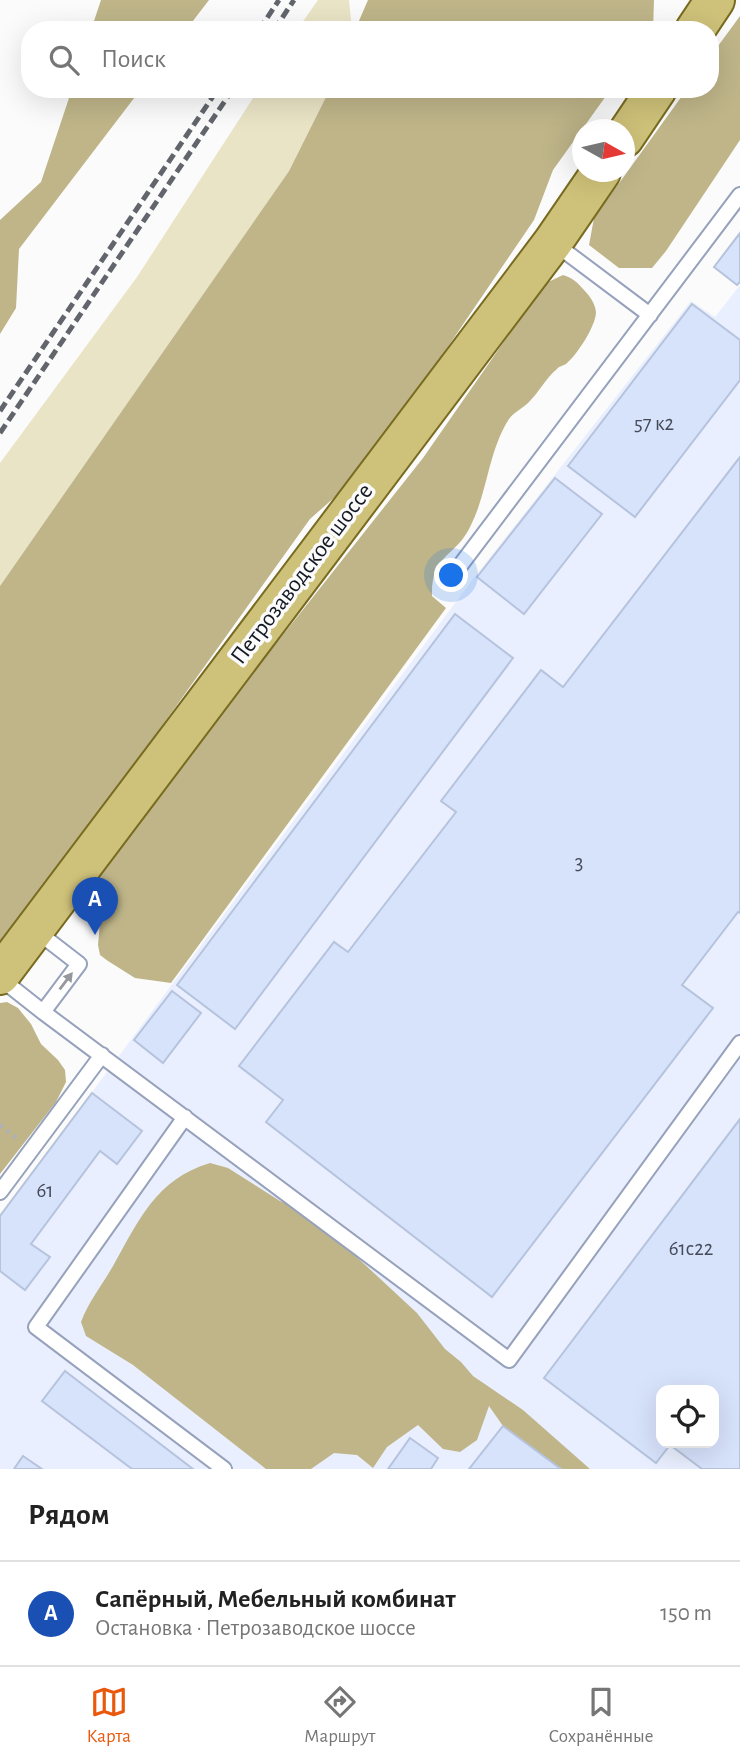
<!DOCTYPE html>
<html lang="ru">
<meta charset="utf-8">
<style>
:root{--surface:#fff;--page:#f2f2f2;--text:#222;--muted:#767676;--line:#e0e0e0;--accent:#ea580c}
body{margin:0;font-family:"Alegreya Sans",sans-serif;background:var(--page);color:var(--text)}
.controls{position:absolute;right:21px;bottom:21px;display:grid;overflow:hidden;border-radius:14px;box-shadow:0 7px 28px #0002}
.controls button{width:63px;height:63px;display:grid;place-items:center;padding:0;border:0;border-bottom:2px solid var(--line);background:var(--surface);color:var(--text);font:35px sans-serif}
.compass{position:absolute;left:572px;top:119px;width:63px;height:63px;border-radius:50%;background:var(--surface);box-shadow:0 7px 28px #0002;rotate:98deg}
.you{position:absolute;left:452px;top:576px;width:24px;height:24px;margin:-18px;border:5px solid #fff;border-radius:50%;background:#1a73e8;box-shadow:0 0 0 10px #1a73e833}
.badge{display:grid;place-items:center;width:46px;height:46px;border-radius:50%;background:var(--accent);color:#fff;font-size:23px;font-weight:700}
.pin{position:absolute;translate:-50% -58px;filter:drop-shadow(0 2px 4px #0008)}
.pin::after{content:'';position:absolute;top:37px;width:24px;height:21px;background:inherit;clip-path:polygon(0 0,100% 0,50% 100%)}
.list{margin:0;padding:0;list-style:none}
h2{display:flex;justify-content:space-between;align-items:center;height:91px;margin:0;padding:0 28px;font-size:30px}
h2 small{font-size:23px;font-weight:400;color:var(--muted)}
.list li{display:grid;grid-template-columns:46px 1fr auto;gap:21px;align-items:center;box-sizing:border-box;height:105px;padding:0 28px;border-top:2px solid var(--line)}
.list b{display:block;font-size:26px;white-space:nowrap}
.list p{margin:0;font-size:23px;white-space:nowrap;color:var(--muted)}
.list em{font-size:23px;font-style:normal;color:var(--muted)}
.icon{flex:none;width:38px;height:38px;fill:none;stroke:currentColor;stroke-width:2;stroke-linecap:round;stroke-linejoin:round}
.map{position:relative;flex:none;width:740px;height:1469px;overflow:hidden}
.search{position:absolute;background:var(--surface);box-shadow:0 7px 28px #0002;left:21px;right:21px;top:21px;height:77px;display:flex;align-items:center;gap:18px;box-sizing:border-box;padding:0 24px;border-radius:28px;color:var(--muted);font-size:26px}
.sheet{height:196px;background:var(--surface)}
nav{display:flex;justify-content:space-around;align-items:center;box-sizing:border-box;height:98px;border-top:2px solid var(--line);background:var(--surface);font-size:19px;color:var(--muted)}
nav a{display:grid;justify-items:center;gap:4px}
nav .on{color:var(--accent)}
.map>svg:first-child{display:block}
.built{fill:#e9effe;fill-rule:evenodd}
.green{fill:#eae4c6}
.forest{fill:#bfb589}
.building{fill:#d7e2fb;stroke:#b6c3dd;stroke-width:2;fill-rule:evenodd}
.lines{fill:none;stroke-linecap:round;stroke-linejoin:round}
.lane-casing{stroke:#96a1bb;stroke-width:18}
.primary-casing{stroke:#786b20;stroke-width:42}
.path{stroke:#b0b1b4;stroke-width:4.5;stroke-dasharray:3.5 5;stroke-linecap:butt}
.lane{stroke:#fff;stroke-width:14}
.primary{stroke:#cec179;stroke-width:38}
.rail{stroke:#62656c;stroke-width:5;stroke-dasharray:10 5;stroke-linecap:butt}
.oneway{fill:#96989c}
.labels{text-anchor:middle;dominant-baseline:central;stroke-width:7;stroke-linejoin:round;paint-order:stroke}
.number-label{font-size:21px;fill:#464b59}
.street-label{font-size:24px;fill:#151923;stroke:#fbfbfb}
</style>
<div class="map">
<svg width="740" height="1469" viewBox="0 0 740 1469">
<rect width="100%" height="100%" fill="#fbfbfb"/>
<path class="built" d="M740,285v1184h-740v-253l473,-637 218,-278 24,16zM661,1390h53v53h-53z"/>
<path class="green" d="M318,0h31l3,30h-55z
M259,89h71l-41,82 -289,415v-123l137,-186z"/>
<path class="forest" d="M101,0h108l-23,30h-95z
M368,0h286l-1,30h-298z
M740,16v124l-74,111 -14,17h-33l-30,-23 5,-27 93,-129h23v-32z
M72,89h69l-122,160 -3,59 -16,26v-114l41,-38z
M330,89h281l-58,81 -19,50 -172,253 -52,46 -204,285 -106,141v-359l289,-415z
M563,275c10,3 14,7 21,15 6,6 12,15 12,23 -1,14 -19,42 -30,51 -2,1 -8,3 -9,5 -11,9 -18,23 -28,33 -6,6 -15,10 -20,17 -21,33 -21,72 -38,106 -15,33 -40,28 -39,71l14,12 -275,375 -36,-5 -27,-17 -8,-6 -2,-10 2,-22c-19,-19 -10,-37 1,-58l322,-407 121,-174z
M7,1002l11,6 13,16 10,20 17,16 7,10 1,12 -10,20 -56,72v-171z
M210,1163l18,5 52,33 20,8 19,13 98,91 28,36 16,13 12,14 50,34 67,59h-29l-58,-43 -14,-20 -12,34 -17,12 -17,-3 -25,-24 -31,22 -14,21 -16,-13 -23,-2 -23,16h-45l-133,-104 -47,-29 -5,-14c8,-21 21,-37 32,-56 26,-46 43,-87 97,-103z"/>
<path class="building" d="M740,233v49l-3,3 -23,-18z
M692,304l48,36v40l-105,137 -67,-51z
M740,457v456l-2,-1 -56,73 31,23 -221,289 -226,-175 17,-22 -44,-34 95,-124 14,10 108,-140 -15,-11 100,-131 22,17z
M555,478l47,36 -78,100 -47,-37z
M455,614l58,44 -278,371 -58,-44z
M172,991l29,22 -38,50 -29,-23z
M92,1093l50,38 -25,33 -17,-13 -69,93 19,13 -25,33 -25,-19v-55z
M740,1119v350h-38l-32,-24 -14,18 -112,-85zM661,1390h53v53h-53z
M65,1371l128,98h-61l-90,-68z
M503,1426l58,43h-92z
M410,1438l28,20 -7,11h-43z
M23,1456l19,13h-28z"/>
<g class="lines">
<g class="lane-casing">
<path id="lane" d="M554,243l96,72
M450,579l290,-384
M0,978l43,34 36,-48 -44,-34
M43,1012l466,348 231,-317
M185,1117l-149,210 188,142
M0,1192l102,-137"/>
</g>
<g class="primary-casing">
<path id="primary" d="M695,30l20,-30
M624,138l33,-49
M0,975l553,-733 48,-70"/>
</g>
<path class="path" d="M0,1125l19,15"/>
<use href="#lane" class="lane"/>
<use href="#primary" class="primary"/>
<path class="rail" d="M259,30l20,-30
M274,30l20,-30
M0,411l218,-322
M0,433l233,-344"/>
</g>
<defs><path id="oneway-solid" d="M-6-.8H1V-3.2L6.5 0L1 3.2V.8H-6Z" transform="scale(1.75)"/></defs>
<use class="oneway" href="#oneway-solid" transform="translate(66 981) rotate(-53)"/>
<g class="labels">
<g class="number-label">
<text x="654" y="423">57 к2</text>
<text x="579" y="862">3</text>
<text x="45" y="1190">61</text>
<text x="691" y="1248">61с22</text>
</g>
<g class="street-label">
<text transform="translate(302 574) rotate(-53)">Петрозаводское шоссе</text>
</g>
</g>
</svg>
<div class="controls">
<button><svg class="icon" aria-label="locate" viewBox="0 0 24 24"><circle cx="12" cy="12" r="6"/><path d="M12 2v4M12 18v4M2 12h4M18 12h4"/></svg></button>
</div>
<svg class="compass" viewBox="-18 -18 36 36"><path d="M0-13l5 13h-10z" fill="#e53935"/><path d="M0 13l5-13h-10z" fill="#767676"/></svg>
<div class="you"></div>
<div class="pin badge" style="left:95px;top:935px;background:#1a4fb4">A</div>
<div class="search"><svg class="icon" aria-label="search" viewBox="0 0 24 24"><circle cx="10" cy="10" r="6"/><path d="M15 15l6 6"/></svg>Поиск</div>
</div>
<section class="sheet">
<h2>Рядом<small></small></h2>
<ul class="list">
<li><span class="badge" style="background:#1a4fb4">A</span><div><b>Сапёрный, Мебельный комбинат</b><p>Остановка · Петрозаводское шоссе</p></div><em>150 m</em></li>
</ul>
</section>
<nav>
<a class="on"><svg class="icon" aria-label="map" viewBox="0 0 24 24"><path d="M3 6l6-2 6 2 6-2v14l-6 2-6-2-6 2zM9 4v14M15 6v14"/></svg>Карта</a>
<a><svg class="icon" aria-label="directions" viewBox="0 0 24 24"><path d="M12 3l9 9-9 9-9-9zM9 14v-3h6M13 9l2 2-2 2"/></svg>Маршрут</a>
<a><svg class="icon" aria-label="saved" viewBox="0 0 24 24"><path d="M7 4h10v16l-5-4-5 4z"/></svg>Сохранённые</a>
</nav>
